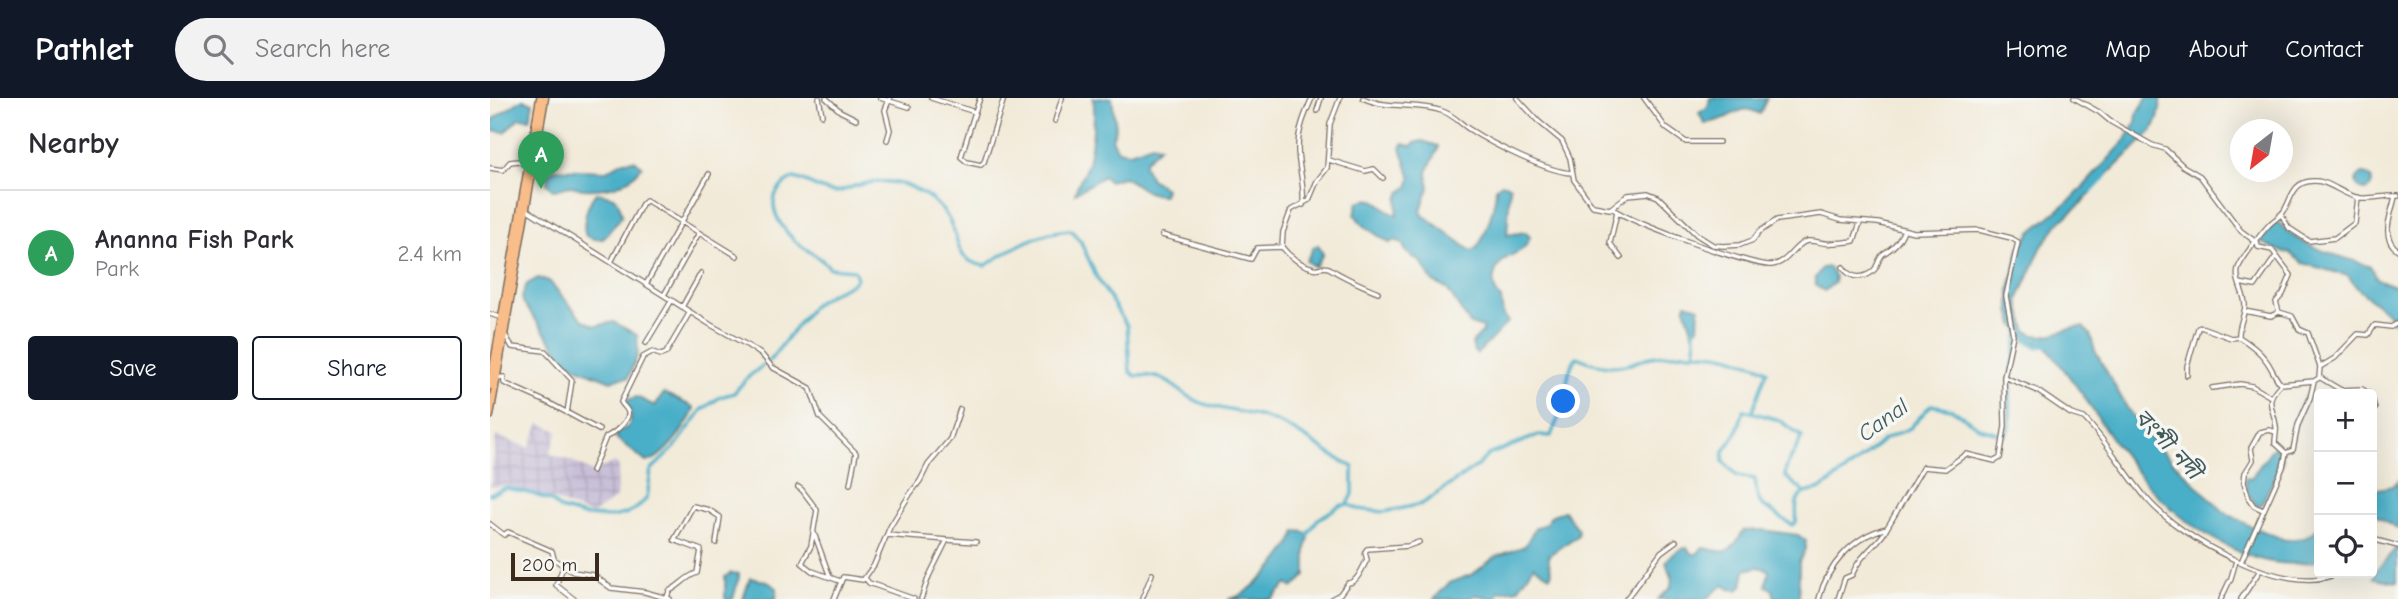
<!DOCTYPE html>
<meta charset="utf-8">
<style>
:root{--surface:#fff;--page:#f2f2f3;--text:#2b2b33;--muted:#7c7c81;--line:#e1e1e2;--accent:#111827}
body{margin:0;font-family:"Comic Neue","Noto Sans Bengali",sans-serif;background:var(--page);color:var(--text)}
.controls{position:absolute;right:21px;bottom:21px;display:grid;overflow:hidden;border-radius:7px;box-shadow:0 7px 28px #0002}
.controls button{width:63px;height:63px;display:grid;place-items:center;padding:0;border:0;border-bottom:2px solid var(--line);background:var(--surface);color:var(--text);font:35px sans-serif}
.compass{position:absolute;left:1740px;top:21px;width:63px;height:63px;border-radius:50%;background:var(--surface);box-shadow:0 7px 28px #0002;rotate:211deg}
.scale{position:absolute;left:21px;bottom:18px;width:88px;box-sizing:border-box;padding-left:7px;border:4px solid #3b2a1e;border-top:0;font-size:19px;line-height:24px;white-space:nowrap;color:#3b2a1e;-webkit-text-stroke:5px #f6f6f2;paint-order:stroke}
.you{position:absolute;left:1074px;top:304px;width:24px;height:24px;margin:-18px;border:5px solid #fff;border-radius:50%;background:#1a73e8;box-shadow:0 0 0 10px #1a73e833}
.badge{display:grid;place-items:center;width:46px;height:46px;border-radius:50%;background:var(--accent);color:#fff;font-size:23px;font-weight:700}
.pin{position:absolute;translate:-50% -58px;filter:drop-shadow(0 2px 4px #0008)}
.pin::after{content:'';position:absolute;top:37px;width:24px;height:21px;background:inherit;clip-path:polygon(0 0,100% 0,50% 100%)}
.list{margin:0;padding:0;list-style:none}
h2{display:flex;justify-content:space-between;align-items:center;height:91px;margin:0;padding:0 28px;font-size:30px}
h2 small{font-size:23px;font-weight:400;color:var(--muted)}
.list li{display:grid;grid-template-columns:46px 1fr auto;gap:21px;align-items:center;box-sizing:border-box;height:126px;padding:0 28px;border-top:2px solid var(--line)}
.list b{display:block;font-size:26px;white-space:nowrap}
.list p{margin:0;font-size:23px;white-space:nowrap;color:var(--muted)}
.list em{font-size:23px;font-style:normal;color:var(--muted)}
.actions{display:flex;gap:14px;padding:21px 28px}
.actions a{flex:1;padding:16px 0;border:2px solid var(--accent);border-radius:7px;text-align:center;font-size:24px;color:var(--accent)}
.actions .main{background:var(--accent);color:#fff}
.icon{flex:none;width:38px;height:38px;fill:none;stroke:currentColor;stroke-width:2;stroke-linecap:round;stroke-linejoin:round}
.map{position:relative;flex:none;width:1908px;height:501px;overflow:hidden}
header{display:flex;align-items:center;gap:42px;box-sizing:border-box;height:98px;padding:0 35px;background:var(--accent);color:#fff}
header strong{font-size:33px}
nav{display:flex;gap:38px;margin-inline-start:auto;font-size:24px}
.search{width:490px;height:63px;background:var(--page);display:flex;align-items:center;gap:18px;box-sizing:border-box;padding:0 24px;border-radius:38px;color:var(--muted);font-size:26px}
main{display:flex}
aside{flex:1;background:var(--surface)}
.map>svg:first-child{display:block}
.industrial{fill:url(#industrial-grid)}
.water{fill:#48afc8;stroke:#426c73;stroke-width:2}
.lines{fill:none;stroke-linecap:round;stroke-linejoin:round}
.canal{stroke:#48afc8;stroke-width:3.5}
.river{stroke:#48afc8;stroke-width:5}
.minor-casing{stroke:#7b6d5f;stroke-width:6}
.highway-casing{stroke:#7b6d5f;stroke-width:9}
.minor{stroke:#fff;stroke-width:3.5}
.highway{stroke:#f9bd89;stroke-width:6}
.labels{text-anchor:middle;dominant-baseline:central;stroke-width:7;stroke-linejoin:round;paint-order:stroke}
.water-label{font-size:23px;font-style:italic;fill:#40595a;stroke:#f6f6f2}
</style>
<header>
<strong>Pathlet</strong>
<div class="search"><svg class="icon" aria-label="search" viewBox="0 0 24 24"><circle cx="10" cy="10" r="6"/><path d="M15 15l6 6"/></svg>Search here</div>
<nav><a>Home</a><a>Map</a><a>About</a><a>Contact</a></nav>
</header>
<main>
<aside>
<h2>Nearby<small></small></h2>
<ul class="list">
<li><span class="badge" style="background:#2e9e5b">A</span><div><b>Ananna Fish Park</b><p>Park</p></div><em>2.4 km</em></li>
</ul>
<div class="actions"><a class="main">Save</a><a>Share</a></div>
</aside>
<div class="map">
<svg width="1908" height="501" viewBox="0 0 1908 501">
<defs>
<pattern id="industrial-grid" width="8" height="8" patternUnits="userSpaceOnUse" patternTransform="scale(1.75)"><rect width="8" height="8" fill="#c8bfd8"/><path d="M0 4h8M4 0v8" fill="none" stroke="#ada4b9"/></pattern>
</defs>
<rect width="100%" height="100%" fill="#f6f6f2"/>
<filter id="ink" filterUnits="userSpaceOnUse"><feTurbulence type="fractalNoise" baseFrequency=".0143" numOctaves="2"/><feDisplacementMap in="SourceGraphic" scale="14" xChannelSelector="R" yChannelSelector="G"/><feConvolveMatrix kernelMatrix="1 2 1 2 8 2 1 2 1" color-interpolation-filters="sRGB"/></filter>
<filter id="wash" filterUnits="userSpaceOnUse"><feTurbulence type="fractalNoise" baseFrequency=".00686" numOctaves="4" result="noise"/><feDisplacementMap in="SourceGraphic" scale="28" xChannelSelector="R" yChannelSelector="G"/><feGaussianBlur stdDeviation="1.57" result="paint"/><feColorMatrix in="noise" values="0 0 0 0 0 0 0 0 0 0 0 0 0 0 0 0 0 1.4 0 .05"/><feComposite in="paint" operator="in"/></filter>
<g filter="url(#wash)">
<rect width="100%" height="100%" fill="#f2ead8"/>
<path class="industrial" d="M50,325l18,8 -8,23 22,7 20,11 23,-10 4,4 -3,32 -25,17 -39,-16 -44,-13 -18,1 6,-51 33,12z"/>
<path class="water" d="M603,0h19l4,29 -4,12 6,11 12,2 22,-8 8,2 -15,15 -1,5 7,13 14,9 -2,7c-16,1 -26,-11 -39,-18l-16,4 -4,-5 -29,17c3,-12 13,-25 14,-35 3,-15 7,-46 4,-60z
M1220,0h57l-7,16c-16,-8 -19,-4 -33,3 -6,3 -15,5 -22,7l-6,-11 9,-6z
M1657,0h15l-4,21 -6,12 -55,54 -14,17 -25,22 -17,24 -23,52 8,30c19,15 37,-4 57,-3l7,7 5,17 35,62 26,32 67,66 25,14 37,15 20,-2 14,-11v33c-33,9 -62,1 -92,-14 -70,-36 -101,-86 -143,-149 -12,-18 -26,-34 -38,-52l-21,-6 -11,-15 -4,-14v-21l9,-39 12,-18 43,-35 51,-56 11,-19 1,-8z
M33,1l10,4 -3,16 -11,-1 -14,14 -15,-2v-6l7,-8z
M932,43l16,5v3l-11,23 2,16 -8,22 2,5 47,35h5c11,-12 21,-48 21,-63l6,-4 8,3 -3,49 18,-3 5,5c-7,20 -20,14 -29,26 -10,11 -10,26 0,36l2,16 5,7 -31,32 -3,-2 -2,-9 11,-11v-4l-13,-4 -23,-35 -14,-7 -12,-20 -14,-9 -5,-10 -7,-3 -6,3c-13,-10 -25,-14 -34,-28l3,-13c24,-9 24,10 39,13l1,-16 3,-7 7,-5 3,-9 -10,-30 2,-4 9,2 3,-3z
M144,62l8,6c-14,21 -37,24 -60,23 -4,-1 -8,-3 -12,-3 -5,1 -11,3 -17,4l-6,-6 1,-10 5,-5 53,2 18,-10z
M1866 84a8 8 0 1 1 16 0a8 8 0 1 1-16 0Z
M106,95c19,3 23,3 26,23l-19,23h-9l-8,-3c-5,-12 2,-34 10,-43z
M1785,125h4c25,28 60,31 92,44l6,12 21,8v32l-5,3 -4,-8 -31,-25 -10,-13 -45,-13 -13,-10 -7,-1 -23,-10z
M828,147l5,9 -8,13 -9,-6 7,-13z
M1339,169l6,10 -1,6 -10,8 -9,-6v-7l7,-10z
M48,180l11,3 33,38 13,7 19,-4 23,13 1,19 -10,24h-9l-8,3 -33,-13 -14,-9 -41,-57 -1,-6 5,-12z
M1196,205l13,4 -1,21 -5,5 -8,-26z
M174,295l29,14 1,3c-7,15 -31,50 -48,52l-30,-24 2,-7 9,-3c7,-10 4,-18 -3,-27l13,-4 18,9z
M1784,348l8,8 1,7 -22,44 -4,1 -10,-14 -2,-12 2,-3 4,1z
M1908,383v48l-23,-14 -3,2v-27l21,-4z
M1074,413l14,19 -1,6 -28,19v8l3,9 -2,4 -16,-10 -16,23 -20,3 -1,7 -21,-4 -8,4h-34l15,-16 24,-9 22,-17 30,-11 10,-18 10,-4 7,-9z
M1272,432l36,5 8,6 -1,8 -6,13v37h-24l-2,-9 -7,-4 3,-16 -11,-3 -13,3 -3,16 -4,4 -9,-1 -5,-5 -18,15h-48l13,-12 1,-10 -6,-15c3,-6 15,-14 21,-14l6,6h4l6,-7c23,8 28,7 40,-16z
M806,433l9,1 4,5 -3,12v26l-13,13 -6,-4 -15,15h-44c20,0 64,-48 68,-68z
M1907,449v35l-23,-4 1,-6z
M241,475l8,1v3l-6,22h-8v-22z
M260,480l16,3 11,7 -1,11h-33z"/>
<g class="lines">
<path class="canal" d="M1204,231l2,24
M1315,395c-13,8 -7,16 -9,29l-4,3 -31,-21 -4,-9 -2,-16 -18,-3 -14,-15 1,-10 12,-17 8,-24 35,10 23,17 -16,31 -1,8 20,17 16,-4 33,-24 29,-25 27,-12 21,-23 20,4 29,19 25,7 5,-9v-42l9,-53
M0,396l16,-6 27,6 18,7 9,8 24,7 28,1 13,-3 12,-6 10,-10 4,-28 24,-23 27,-37 18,-13 14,-4 13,-15 24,-19 42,-54 19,-12 21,-10 4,-5 -3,-8 -24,-2c-10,-12 -24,-17 -35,-27 -21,-21 -34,-47 -1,-63 14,3 25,13 40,14 8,0 13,-3 21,-6 22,-7 47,-6 67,7 11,6 24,19 29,31 10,22 4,36 34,42 25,-17 54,-35 86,-36l10,12 15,34 31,50 3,46 6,4c35,-3 35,14 63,26 22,9 46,9 69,17 31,10 56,34 85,48v27l-5,10
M816,440l11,-18 22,-14 9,-2 10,5 26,3 38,-8 55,-38 11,-11 51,-20 12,1c4,-11 9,-20 12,-31 5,-16 3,-36 14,-48 17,8 34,12 53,7 7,-2 14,-6 21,-7 26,-5 62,-7 86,2 10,5 22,4 30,12l-15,41"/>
<path class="river" d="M1601,93l15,-16
M1537,242l10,6 17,-2"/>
</g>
</g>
<g filter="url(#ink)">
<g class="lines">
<g class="minor-casing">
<path id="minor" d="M329,0l3,17
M336,0l14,13 16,8
M390,0l29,9
M441,0l44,14 5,-14
M850,0l-10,26 -3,44 -10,13 -8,19 -18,10 -8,22 -1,15c8,10 19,18 31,21 6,2 9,-3 16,0 17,11 30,16 49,24
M873,0c25,12 53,4 79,13 10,3 18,12 27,18 21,14 78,43 103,44
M1027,0l21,23 24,20 8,17 4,22 19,26 17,3 18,-14 20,-2 10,4 39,38 16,10 10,1 17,-1 13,-5 6,-8 18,-12 44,-6 19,6 38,3 36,9 65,-2 32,8 7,4 -12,54 7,39 -9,42 1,49 -5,32 -5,3 -29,-7 -21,15 -22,-2 -36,61c-34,8 -60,38 -68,71
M1154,0l22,30 20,14h33
M1584,0l25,14 12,10 41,23 13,4 18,17 17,10 41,55 15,11
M827,13l4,-13
M485,14l-14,45 6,5 14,3 3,-3 20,-64
M565,23l7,-23
M397,42l3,-10 -5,-20 5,-12
M839,62l36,11 9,-2 9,9
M0,70l13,2 7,-8 8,-1 10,5
M1905,98c-3,18 -16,41 3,54
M813,107c2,-21 -5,-37 -5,-57 0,-18 7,-34 14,-50
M1122,110c15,14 142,59 160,57 17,-2 22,-21 35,-24 9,-1 17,4 26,2 7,0 14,-1 21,-2l6,-18
M36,111l185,116 36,20 15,10 10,12 38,21 10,29 36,36 -6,31
M1127,114l-7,31 11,15
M1791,116l8,14 20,13 26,-3 20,-15 3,-26
M672,137l89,24 6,-11 25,-1
M121,164l31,-58 4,-4 91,56
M1353,169c7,12 22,13 32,2 3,-5 4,-11 8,-15 11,-7 16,-12 21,-24
M1749,185l16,3 21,-30
M156,186l63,-110
M174,197l35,-62
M192,209l19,-34
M1754,213l27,5 8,-4
M0,216l12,4
M16,238l6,11 33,4 27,29 -5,33
M1749,239c-1,-12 6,-21 6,-32 0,-12 -10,-23 -7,-36 2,-8 24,-37 31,-44 4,-5 11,-8 15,-14 6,-10 9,-26 22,-29 22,-6 34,14 55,16 12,1 24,-3 37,-2
M156,245l26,-43
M1830,269l15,-9 23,-24 10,1 7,-10 16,2 7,-4
M1697,277v-9l11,-38 3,-1 30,11 8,-1c8,5 20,14 26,22 6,7 9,17 15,24
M1514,279l32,13 35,24 13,4c24,25 41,55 63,81 33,39 141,100 191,74
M1829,279l22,13 21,-1 8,5
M6,280l8,-1v6l47,21 48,26
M1722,290l28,-4 12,2 19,11
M1882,299l3,12
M1796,355l7,-3 5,-25 12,-27 4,-17
M102,373l14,-34c7,-3 24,-16 22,-25 -1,-4 -5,-6 -7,-10l22,-45 9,-5 9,3 5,-2 24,-41
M308,389l4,3 15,20 -6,36 -9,17 10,8 28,10
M1773,412l-9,-4 -5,-7 -5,-17 1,-9 8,-13 -2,-12 9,-16 9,-2 7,2
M0,426l14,11 4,-3 44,19 2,8 19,13 20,3 18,13 34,4 25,7
M324,435l16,44
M397,437l60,5
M1882,441l26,7
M1751,464l42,-95 3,-14 -11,-10c0,-6 2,-12 1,-17 -3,-21 -13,-24 5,-42l33,-3 5,-3 1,-11 -12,-34 -9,-4 -7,-13 -13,-4 -3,-10 7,-8 8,-19 -19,-25 -14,-3 -1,-6
M74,467l-8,20 18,14
M375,480l4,5 45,16
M177,500l2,-7c11,-5 16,-14 28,-18l4,-23 -27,-10 19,-34 16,4 11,7 -4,26
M344,501l9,-22 20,3 11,-15 16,-38 20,-33 10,-13 8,-16 22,-26 10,-30
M431,501l8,-23 18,-36 29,2
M652,501l10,-25
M841,501l9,-5 8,-11c10,-1 14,-15 19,-23l-2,-8 2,-3 41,-3 11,-4
M1136,501l35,-47 15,-11
M1348,501l7,-21 7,-3c8,-22 30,-33 35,-47
M1731,501l10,-21 5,-17
M1751,501l18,-27"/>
</g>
<g class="highway-casing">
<path id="highway" d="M0,288l50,-288
M0,318l55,-318"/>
</g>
<use href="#minor" class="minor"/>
<use href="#highway" class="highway"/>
</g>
</g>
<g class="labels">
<g class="water-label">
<text transform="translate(1393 322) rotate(-36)">Canal</text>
<text transform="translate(1678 346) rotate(47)">বংশী নদী</text>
</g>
</g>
</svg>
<div class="controls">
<button>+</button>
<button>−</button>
<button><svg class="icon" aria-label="locate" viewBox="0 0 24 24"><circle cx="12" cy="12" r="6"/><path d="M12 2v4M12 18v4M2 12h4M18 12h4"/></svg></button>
</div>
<svg class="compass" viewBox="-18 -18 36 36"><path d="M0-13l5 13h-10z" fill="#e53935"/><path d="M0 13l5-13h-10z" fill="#7c7c81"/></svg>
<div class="scale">200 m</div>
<div class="you"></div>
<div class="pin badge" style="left:51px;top:91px;background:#2e9e5b">A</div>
</div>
</main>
